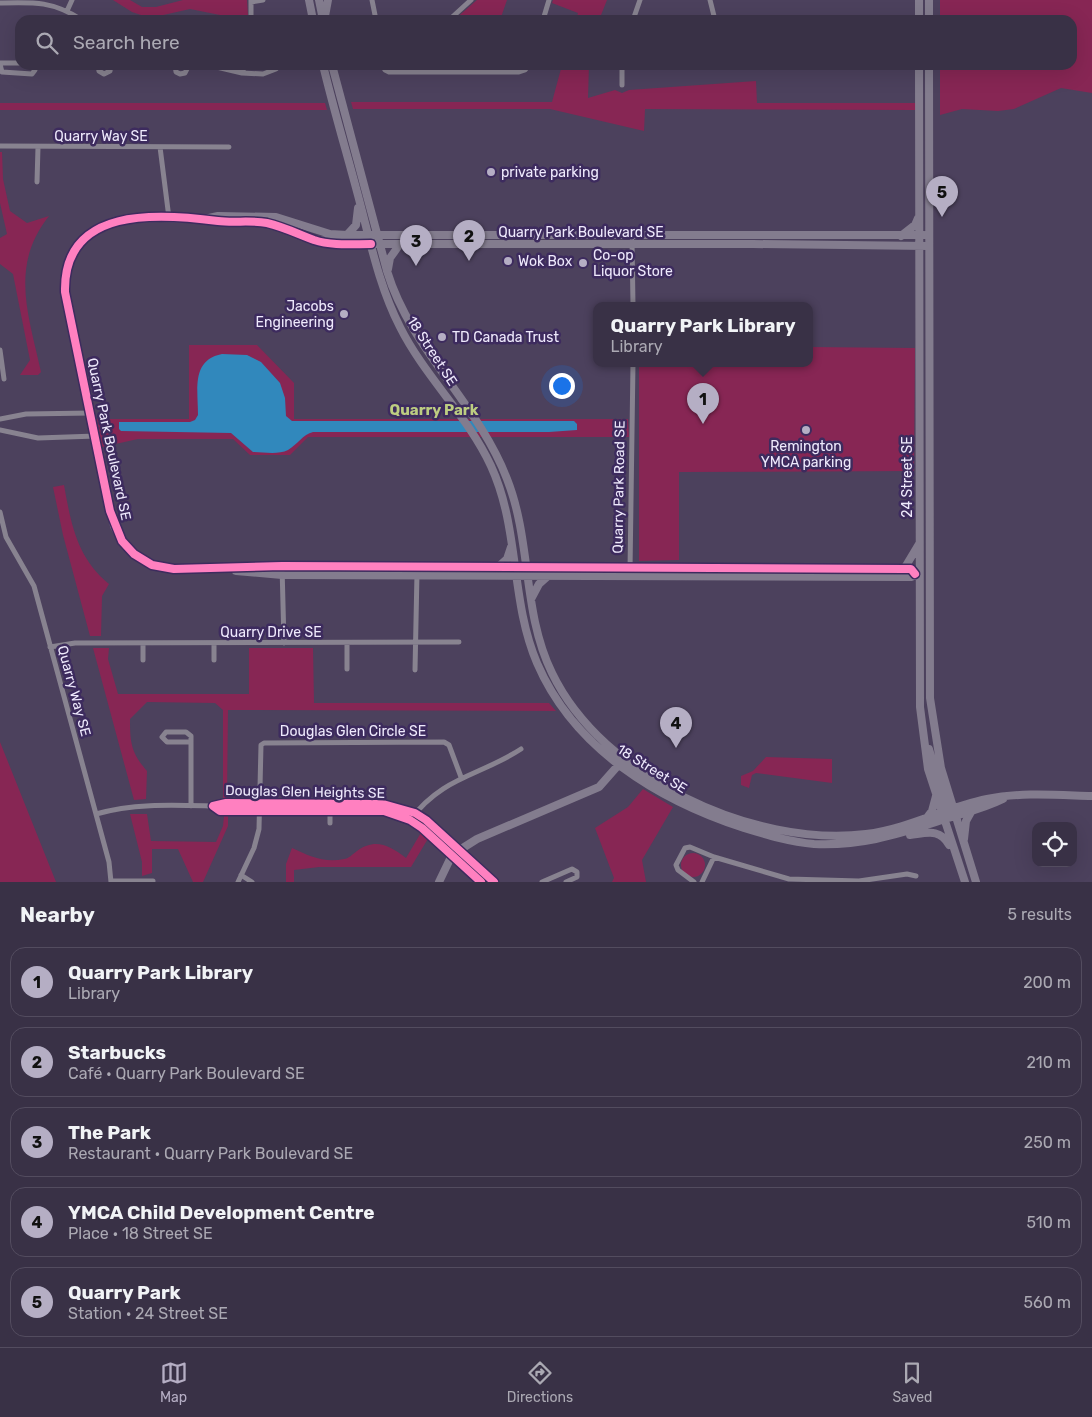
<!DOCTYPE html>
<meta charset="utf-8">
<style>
:root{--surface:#393146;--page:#40394d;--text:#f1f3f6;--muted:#aba9b3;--line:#534c5f;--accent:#b5aec4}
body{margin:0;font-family:Rubik,sans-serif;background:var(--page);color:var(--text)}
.controls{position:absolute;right:15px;bottom:15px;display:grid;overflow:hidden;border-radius:10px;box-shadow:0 5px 20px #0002}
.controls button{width:45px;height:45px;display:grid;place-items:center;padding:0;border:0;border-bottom:1px solid var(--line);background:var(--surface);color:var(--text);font:25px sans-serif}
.you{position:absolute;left:561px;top:385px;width:18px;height:18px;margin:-12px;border:4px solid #fff;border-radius:50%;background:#1a73e8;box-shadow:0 0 0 8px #1a73e833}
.badge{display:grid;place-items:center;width:32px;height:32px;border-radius:50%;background:var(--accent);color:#111;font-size:16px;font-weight:700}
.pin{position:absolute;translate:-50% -41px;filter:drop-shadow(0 1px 2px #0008)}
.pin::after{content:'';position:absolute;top:26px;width:18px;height:15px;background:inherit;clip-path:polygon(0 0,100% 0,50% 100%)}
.popup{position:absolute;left:593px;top:302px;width:220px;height:65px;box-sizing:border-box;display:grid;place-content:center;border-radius:10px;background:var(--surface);filter:drop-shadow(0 1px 4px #0005);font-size:16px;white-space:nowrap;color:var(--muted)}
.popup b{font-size:19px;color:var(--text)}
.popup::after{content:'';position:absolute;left:50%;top:100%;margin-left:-10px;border:10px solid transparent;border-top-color:var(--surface)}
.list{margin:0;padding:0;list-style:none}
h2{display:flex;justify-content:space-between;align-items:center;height:65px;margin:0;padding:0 20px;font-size:21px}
h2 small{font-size:16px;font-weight:400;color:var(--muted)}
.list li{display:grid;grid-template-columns:32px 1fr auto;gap:15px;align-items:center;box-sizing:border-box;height:70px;margin:0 10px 10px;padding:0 10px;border:1px solid var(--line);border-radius:15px}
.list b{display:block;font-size:19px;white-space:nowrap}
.list p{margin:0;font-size:16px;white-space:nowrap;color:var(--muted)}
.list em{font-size:16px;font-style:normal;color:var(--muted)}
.icon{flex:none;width:28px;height:28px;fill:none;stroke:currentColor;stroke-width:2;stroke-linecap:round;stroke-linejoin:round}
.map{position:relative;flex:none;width:1092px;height:882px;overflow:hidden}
.search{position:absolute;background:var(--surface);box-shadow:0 5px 20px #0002;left:15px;right:15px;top:15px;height:55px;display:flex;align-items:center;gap:12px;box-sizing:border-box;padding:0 18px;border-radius:15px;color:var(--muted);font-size:19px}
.sheet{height:465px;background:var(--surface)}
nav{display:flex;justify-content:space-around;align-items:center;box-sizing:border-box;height:70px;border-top:1px solid var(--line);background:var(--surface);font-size:14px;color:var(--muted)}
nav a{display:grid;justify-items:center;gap:2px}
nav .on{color:var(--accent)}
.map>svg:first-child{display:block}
.green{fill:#872654}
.water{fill:#3188bc}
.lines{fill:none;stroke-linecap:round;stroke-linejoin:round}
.street{stroke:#888390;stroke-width:5}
.secondary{stroke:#837c8e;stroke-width:8}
.cycleway-casing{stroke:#3d2b5e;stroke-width:11}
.cycleway{stroke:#ff80c0;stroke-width:8}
.poi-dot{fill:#b5aec4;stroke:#3d2b5e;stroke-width:2}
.labels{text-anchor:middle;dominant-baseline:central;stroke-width:5;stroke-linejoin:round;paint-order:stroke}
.street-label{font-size:14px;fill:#eee9fc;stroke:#3d2b5e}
.poi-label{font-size:14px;fill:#eee9fc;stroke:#3d2b5e;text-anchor:start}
.neighbourhood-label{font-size:15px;font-weight:bold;fill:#bdcd81;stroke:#3d2b5e}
</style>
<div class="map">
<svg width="1092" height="882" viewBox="0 0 1092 882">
<rect width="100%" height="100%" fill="#4c415d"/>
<path class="green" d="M113,0h17l12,7h14l27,-7h64l1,15h-28l-30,-6 -40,9 -18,-6z
M477,0h30l-7,20h-46z
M553,0h54l-8,20h-23l2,-7 -26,-10z
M940,0h152v93l-31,-5 -47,21 -16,2 -36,-2 -22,6v-50h132v-45h-132z
M562,65h27l-1,33 27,-8 7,3 7,-3 127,-9 1,22h159v7l-271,-1 -1,22 -94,-22h-197l-2,-7h201z
M0,103h325l2,7h-327z
M0,152h2l1,27 7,32 17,12 22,-7c-40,50 -20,100 -8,156l-3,3h-18l10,-15 -17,-86 -13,-10v-26l7,-4 -7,-31z
M189,345h68l37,38v36h334l1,18h-321l-18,18h-40l-17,-16h-95l-36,8 -5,-28h92z
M809,347l106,1 -1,123 -235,1v88l-40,1v-198h170z
M64,485c7,39 13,73 45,99l-7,12 -1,40h-11l-27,-101 -10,-48z
M93,648h16l-1,11 10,35h131v-46h64l1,55h235l7,8 -328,-1 -1,89h-4v-89l-8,-7 -68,-1 -17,17c0,23 1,34 17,52l-1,28 -12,1z
M0,742l56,140h-56z
M766,757l66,2v24l-76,-10 -4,2 -3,13 -8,-3v-9l12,-5z
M643,789l30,18 -31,53 4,22h-34l2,-4 -19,-50 33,-21z
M130,814h17l4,27 65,1 7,-16 1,-10h4v10l-25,56h-10l-15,-33h-26v24l-10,3v-14z
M422,831l7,6 -18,30h-92l-25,3v12h-8v-18l6,-16c17,8 32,15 52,11 4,0 9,-5 13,-8 18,-13 32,-6 49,7z
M681 865a12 12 0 1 1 24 0a12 12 0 1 1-24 0Z"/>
<path class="water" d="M222,354l25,1 14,7 19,21 5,15 1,18 6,5h282l3,3v6l-28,2h-236c-10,2 -16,13 -25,18 -10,5 -25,2 -35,2l-22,-19 -110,-2 -2,-2v-7h71l5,-2 3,-5c0,-25 -7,-55 24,-61z"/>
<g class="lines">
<path class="street" d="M251,0v20
M372,0l4,20
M710,0l5,20
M251,2l12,-2
M0,3c34,-1 53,-2 82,17
M67,11l5,-11
M449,20l22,-20
M543,20l6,-20
M633,20l7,-20
M0,63h20
M0,64l2,8 30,2 3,-4 -1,-5
M98,65l1,6 5,3 6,-3 1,-6
M175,65l1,7 4,2 5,-1 4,-8
M208,65l34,8 3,-8
M382,65l3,5 4,2h130l6,-2 4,-5
M622,65v20
M242,73l21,1 13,-5
M0,146l229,1
M160,147l9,71
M37,182l1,-35
M632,241l1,64
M0,350l4,29
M0,419l26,-5 65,-1
M0,430l38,8 58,-2
M0,512l6,25 28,49 75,276 2,20
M282,566l2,77
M630,570l3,-207
M143,643v17
M214,643v17
M347,643v26
M50,647l25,-4 384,-1
M415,670l2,-97
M191,742h-24l-5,-5 4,-5h20l5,4v70
M96,814c38,-11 78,-9 117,-8
M410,820c33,-44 70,-44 111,-71
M330,823v-19
M241,875l11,7
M111,881h42
M238,882l16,-34 5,-19 2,-84 3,-2 180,-1 5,3 12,32
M481,882l-59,-54 -12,-8 -26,-9h-164l-7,-5 13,-3 157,1 32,9 11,7 68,62
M542,882l30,-13 5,3v5l-11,5
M694,882l-16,-12 -2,-5 9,-17 5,-1 24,10 75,22 70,2 48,-7 9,2
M702,882l12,-25"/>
<path class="secondary" d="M309,0l4,20
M319,0l4,20
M919,0v20
M325,16l3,-16
M929,20v-20
M323,65c11,46 25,92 37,138 11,42 20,85 40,124 25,50 68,89 91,139 29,63 19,134 46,197 37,86 121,137 207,165 23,7 46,14 70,16 45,2 79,-8 122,-22 23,-8 45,-12 67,-23
M332,65l55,206c24,79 91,132 120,208 25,63 15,133 45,194 50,104 201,175 314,161 43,-5 80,-27 121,-35 34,-7 70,-4 105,-3
M919,65l1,642 8,62 37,113
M929,65l1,633 11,70 35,114
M209,218l9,-2 58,1 54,17 17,1h577
M347,235l9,-10 2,-17
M901,236l14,-11 3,-7
M388,269l2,-11 10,-14
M498,567l9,-8 4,-12
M904,569l15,-25
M236,571l46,4 629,2 7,-3
M915,574l-4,-5 -629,-3 -108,3 -22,-4 -18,-11 -12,-13 -8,-15 -49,-234c-2,-86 83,-74 142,-73l11,2 48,2 47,16 36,5h404l175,2
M531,599l8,-15 9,-8
M929,749l19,66
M926,819l6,-8 4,-15
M910,835c17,-2 30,-7 39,10
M964,839l2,-18 5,-9
M439,882l12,-25 7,-6 19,-12 122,-52 22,-25"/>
<g class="cycleway-casing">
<path id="cycleway" d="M371,244c-19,0 -39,2 -57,-4 -16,-6 -30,-13 -47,-17 -16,-3 -33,0 -49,-2 -60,-8 -155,-15 -153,71l45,219 12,30 12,13 18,11 22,4 108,-3 622,3h7l4,5
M481,882l-59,-54 -12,-8 -26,-9h-164l-7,-5 13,-3 157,1 32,9 11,7 68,62"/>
</g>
<use href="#cycleway" class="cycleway"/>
</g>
<g class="poi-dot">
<circle cx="491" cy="172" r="5"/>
<circle cx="508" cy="261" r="5"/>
<circle cx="583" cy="263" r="5"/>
<circle cx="344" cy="314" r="5"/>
<circle cx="442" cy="337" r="5"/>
<circle cx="806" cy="430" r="5"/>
</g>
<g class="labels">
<g class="street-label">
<text x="101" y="136">Quarry Way SE</text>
<text x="581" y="232">Quarry Park Boulevard SE</text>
<text transform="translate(432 351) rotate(57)">18 Street SE</text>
<text transform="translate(109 439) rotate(78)">Quarry Park Boulevard SE</text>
<text transform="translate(907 477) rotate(-90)">24 Street SE</text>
<text transform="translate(619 487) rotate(-89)">Quarry Park Road SE</text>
<text x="271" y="632">Quarry Drive SE</text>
<text transform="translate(74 691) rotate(75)">Quarry Way SE</text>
<text x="353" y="731">Douglas Glen Circle SE</text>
<text transform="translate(652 769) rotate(32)">18 Street SE</text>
<text transform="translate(305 792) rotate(1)">Douglas Glen Heights SE</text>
</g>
<g class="poi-label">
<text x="501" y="172">private parking</text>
<text x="593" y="255">Co-op<tspan x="593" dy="16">Liquor Store</tspan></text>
<text x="518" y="261">Wok Box</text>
<text x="334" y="306" text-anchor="end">Jacobs<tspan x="334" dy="16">Engineering</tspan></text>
<text x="452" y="337">TD Canada Trust</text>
<text x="806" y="446" text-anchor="middle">Remington<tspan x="806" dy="16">YMCA parking</tspan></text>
</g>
<g class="neighbourhood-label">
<text x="434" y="410">Quarry Park</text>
</g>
</g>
</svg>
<div class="controls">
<button><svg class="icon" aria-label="locate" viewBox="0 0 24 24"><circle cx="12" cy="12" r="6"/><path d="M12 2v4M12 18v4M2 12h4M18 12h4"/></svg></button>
</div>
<div class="you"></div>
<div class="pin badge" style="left:703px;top:424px">1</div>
<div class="popup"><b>Quarry Park Library</b>Library</div>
<div class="pin badge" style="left:469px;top:261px">2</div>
<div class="pin badge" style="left:416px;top:266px">3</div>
<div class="pin badge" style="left:676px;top:748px">4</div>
<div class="pin badge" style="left:942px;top:217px">5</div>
<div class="search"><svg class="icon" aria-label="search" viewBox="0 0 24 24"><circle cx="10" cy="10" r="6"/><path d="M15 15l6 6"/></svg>Search here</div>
</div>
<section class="sheet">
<h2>Nearby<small>5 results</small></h2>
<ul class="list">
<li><span class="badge">1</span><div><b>Quarry Park Library</b><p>Library</p></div><em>200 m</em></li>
<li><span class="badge">2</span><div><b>Starbucks</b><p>Café · Quarry Park Boulevard SE</p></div><em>210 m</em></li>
<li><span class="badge">3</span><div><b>The Park</b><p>Restaurant · Quarry Park Boulevard SE</p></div><em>250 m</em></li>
<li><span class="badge">4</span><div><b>YMCA Child Development Centre</b><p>Place · 18 Street SE</p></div><em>510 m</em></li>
<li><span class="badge">5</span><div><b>Quarry Park</b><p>Station · 24 Street SE</p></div><em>560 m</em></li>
</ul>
</section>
<nav>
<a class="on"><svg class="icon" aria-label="map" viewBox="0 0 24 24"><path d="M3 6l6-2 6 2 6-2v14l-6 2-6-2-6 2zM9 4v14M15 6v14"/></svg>Map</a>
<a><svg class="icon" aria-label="directions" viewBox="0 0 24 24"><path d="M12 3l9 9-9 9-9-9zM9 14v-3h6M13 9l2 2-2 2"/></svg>Directions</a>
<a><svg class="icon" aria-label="saved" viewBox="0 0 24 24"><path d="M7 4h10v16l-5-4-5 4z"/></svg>Saved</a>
</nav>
